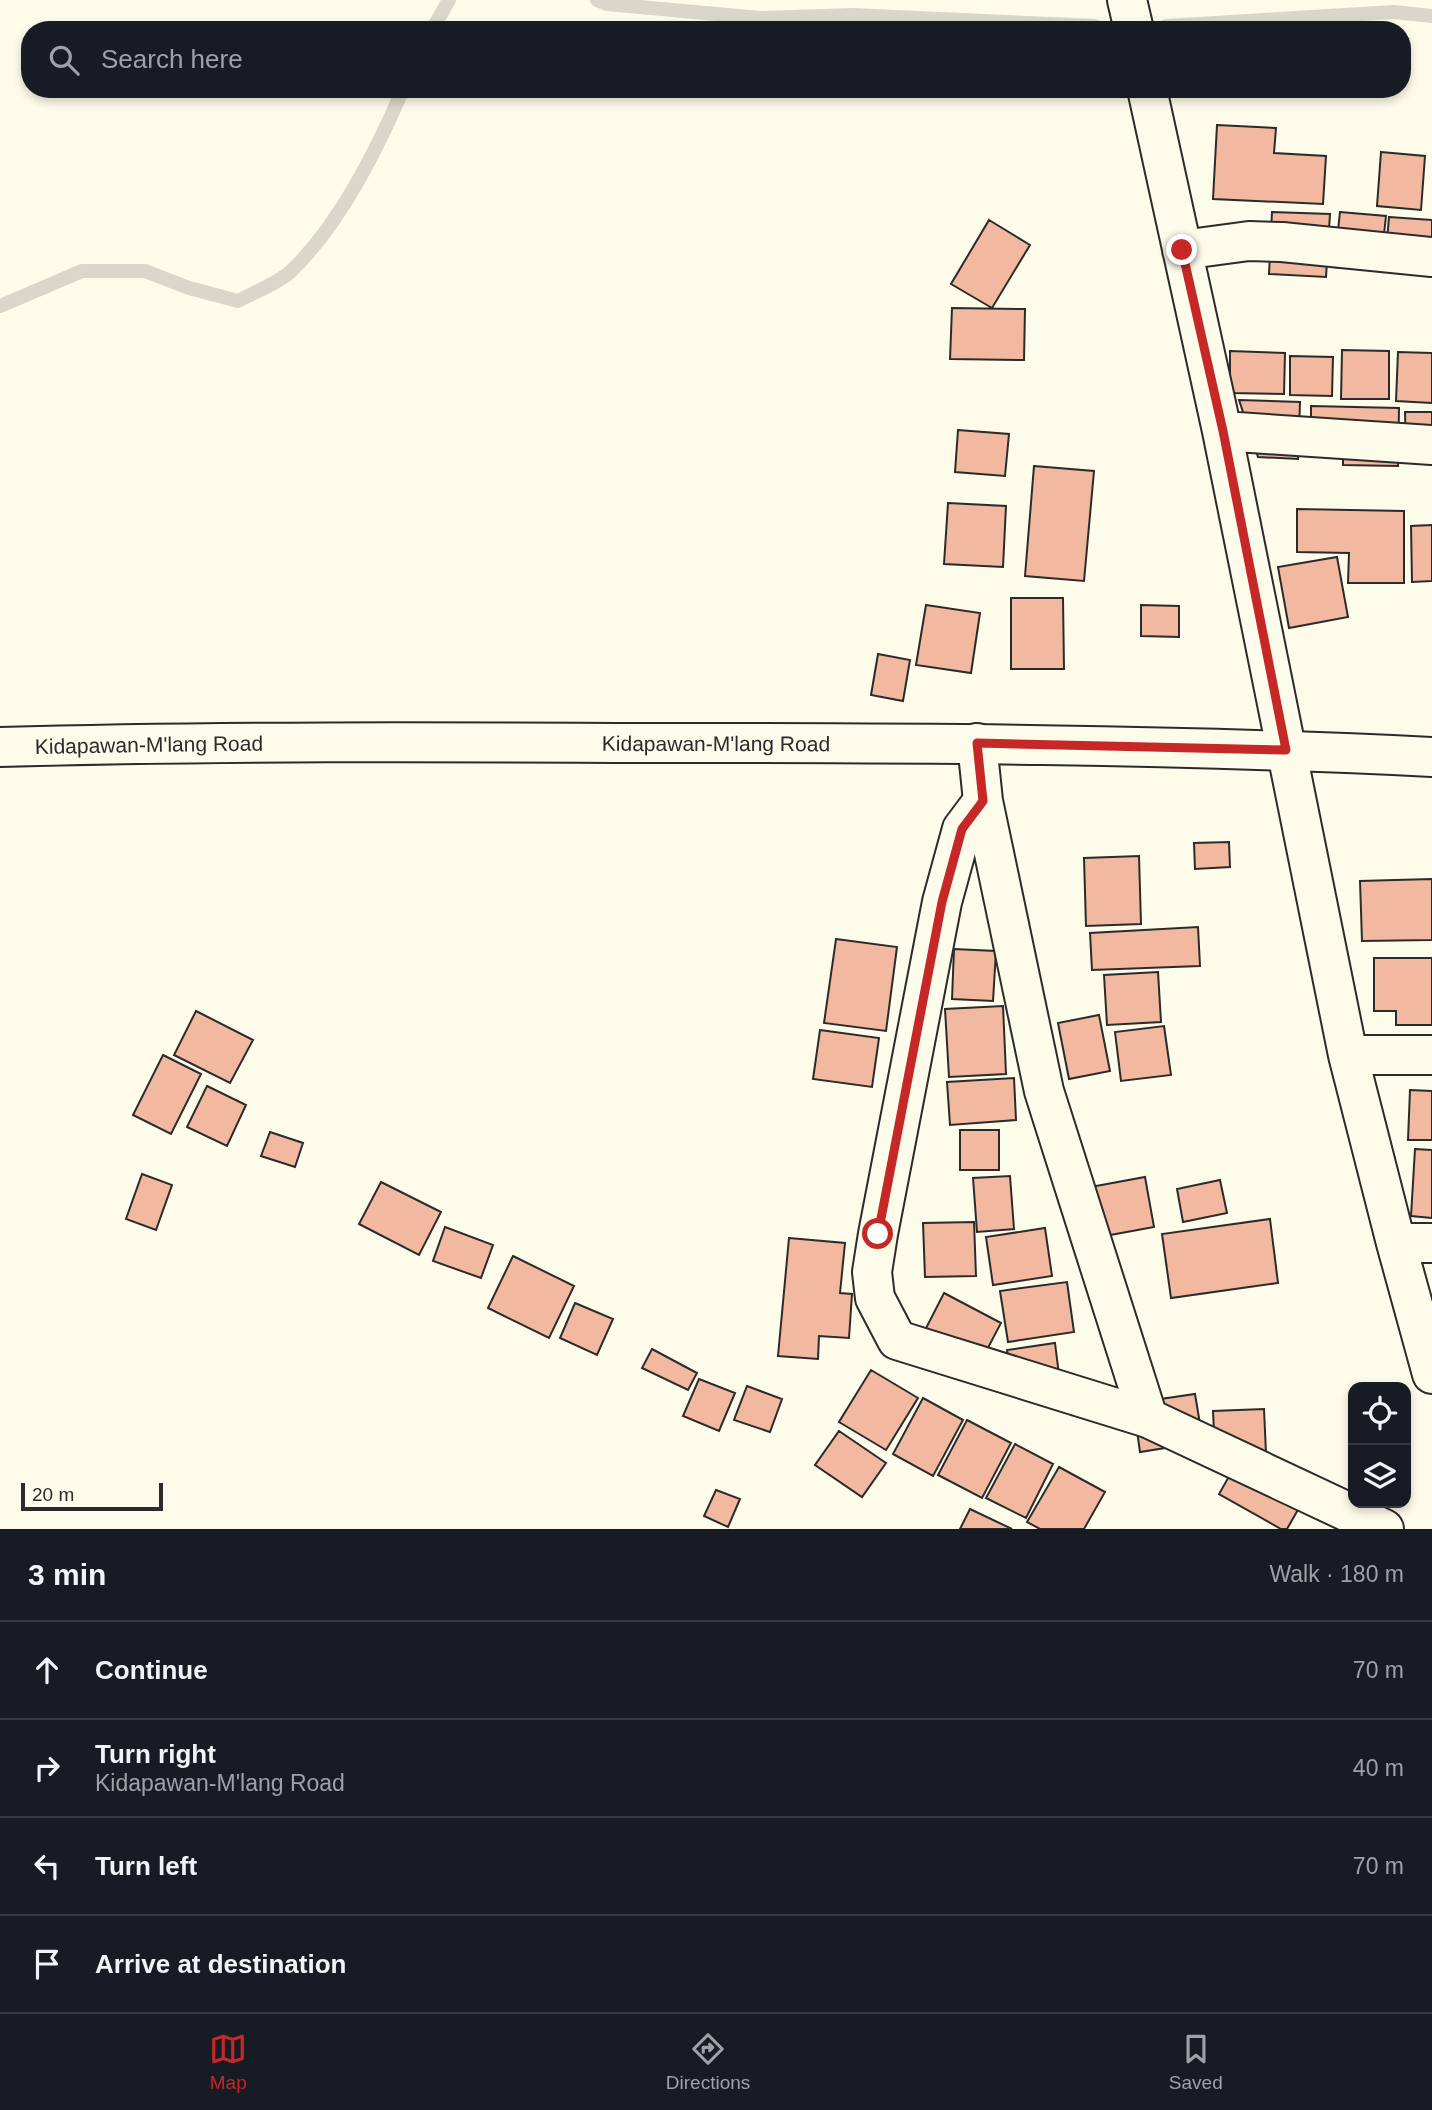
<!DOCTYPE html>
<meta charset="utf-8">
<style>
:root{--surface:#171b24;--page:#242831;--text:#f1f3f6;--muted:#9ea1a6;--line:#363941;--accent:#c62828}
body{margin:0;font-family:Helvetica,sans-serif;background:var(--page);color:var(--text)}
.controls{position:absolute;right:21px;bottom:21px;display:grid;overflow:hidden;border-radius:14px;box-shadow:0 4px 10px #0003}
.controls button{width:63px;height:63px;display:grid;place-items:center;padding:0;border:0;border-bottom:2px solid var(--line);background:var(--surface);color:var(--text);font:35px sans-serif}
.scale{position:absolute;left:21px;bottom:18px;width:142px;box-sizing:border-box;padding-left:7px;border:4px solid #2b2b2b;border-top:0;font-size:19px;line-height:24px;white-space:nowrap;color:#2b2b2b;-webkit-text-stroke:5px #fdfbea;paint-order:stroke}
.stop{position:absolute;width:21px;height:21px;margin:-16px;border:5px solid #c62828;border-radius:50%;background:#fff}
.stop.end{background:#c62828;border-color:#fff;box-shadow:0 2px 7px #0008}
.list{margin:0;padding:0;list-style:none}
h2{display:flex;justify-content:space-between;align-items:center;height:91px;margin:0;padding:0 28px;font-size:30px}
h2 small{font-size:23px;font-weight:400;color:var(--muted)}
.list li{display:grid;grid-template-columns:46px 1fr auto;gap:21px;align-items:center;box-sizing:border-box;height:98px;padding:0 28px;border-top:2px solid var(--line)}
.list b{display:block;font-size:26px;white-space:nowrap}
.list p{margin:0;font-size:23px;white-space:nowrap;color:var(--muted)}
.list em{font-size:23px;font-style:normal;color:var(--muted)}
.icon{flex:none;width:38px;height:38px;fill:none;stroke:currentColor;stroke-width:2;stroke-linecap:round;stroke-linejoin:round}
.map{position:relative;flex:none;width:1432px;height:1529px;overflow:hidden}
.search{position:absolute;background:var(--surface);box-shadow:0 4px 10px #0003;left:21px;right:21px;top:21px;height:77px;display:flex;align-items:center;gap:18px;box-sizing:border-box;padding:0 24px;border-radius:28px;color:var(--muted);font-size:26px}
.sheet{height:483px;background:var(--surface)}
nav{display:flex;justify-content:space-around;align-items:center;box-sizing:border-box;height:98px;border-top:2px solid var(--line);background:var(--surface);font-size:19px;color:var(--muted)}
nav a{display:grid;justify-items:center;gap:4px}
nav .on{color:var(--accent)}
.map>svg:first-child{display:block}
.lines{fill:none;stroke-linecap:round;stroke-linejoin:round}
.stream{stroke:#d8d7c9;stroke-width:14}
.building{fill:#f2b8a0;stroke:#2b2b2b;stroke-width:2}
.minor-casing{stroke:#2b2b2b;stroke-width:42}
.major-casing{stroke:#2b2b2b;stroke-width:42}
.minor{stroke:#fdfbea;stroke-width:38}
.major{stroke:#fdfbea;stroke-width:38}
.route{stroke:#c62828;stroke-width:9}
.labels{text-anchor:middle;dominant-baseline:central;stroke-width:5;stroke-linejoin:round;paint-order:stroke}
.street-label{font-size:21px;fill:#2b2b2b;stroke:#fdfbea}
</style>
<div class="map">
<svg width="1432" height="1529" viewBox="0 0 1432 1529">
<rect width="100%" height="100%" fill="#fdfbea"/>
<g class="lines">
<path class="stream" d="M597,0l10,4 153,14 92,-3 243,11
M1166,26l228,-14 38,4
M432,30l17,-30
M0,306l82,-35h63l44,17 49,13c16,-9 39,-17 52,-29 49,-46 87,-122 113,-183"/>
</g>
<path class="building" d="M1217,125l59,3 -2,25 52,3 -3,48 -110,-5z
M1381,152l44,4 -4,54 -44,-4z
M1272,212l58,2 -4,63 -57,-3z
M1340,212l46,4 -6,55 -46,-4z
M1389,217l43,3v18l-47,26z
M989,220l41,25 -38,63 -41,-24z
M952,308l73,1 -1,51 -74,-1z
M1342,350l47,1v48h-48z
M1230,351l55,2 -1,41 -54,-1z
M1398,352l34,1v50l-36,-2z
M1290,356l43,1 -1,39 -42,-1z
M1239,400l61,2 -2,57 -40,-2z
M1311,406l88,2 -1,58 -55,-1v-23l-32,-1z
M1405,412h27v39h-26z
M958,430l51,4 -4,42 -50,-4z
M1034,466l60,5 -10,110 -59,-5z
M948,503l58,3 -3,61 -59,-3z
M1297,509l107,2v72h-56l1,-30 -52,-1z
M1432,525v56l-20,1 -1,-56z
M1337,557l11,60 -59,11 -11,-61z
M1011,598h52l1,71h-53z
M926,605l54,8 -9,60 -55,-8z
M1141,605l38,1v31l-38,-1z
M878,654l32,6 -7,41 -32,-6z
M1229,842l1,25 -35,2 -1,-26z
M1139,856l2,68 -55,2 -2,-68z
M1432,879v61l-70,1 -2,-60z
M1198,927l2,39 -108,4 -2,-37z
M836,939l61,8 -11,84 -62,-8z
M954,949l42,2 -3,50 -41,-2z
M1374,958h58v67h-36v-14h-22z
M1158,972l3,50 -54,3 -3,-50z
M1003,1006l3,68 -57,3 -4,-68z
M196,1011l57,29 -23,43 -56,-28z
M1099,1015l11,56 -41,8 -11,-56z
M1164,1026l7,49 -50,6 -6,-49z
M820,1030l59,8 -7,49 -59,-8z
M163,1055l38,19 -30,60 -38,-19z
M1014,1078l2,42 -66,5 -3,-43z
M207,1086l39,19 -19,41 -40,-19z
M1410,1090l22,1v49h-24z
M960,1130h39v40h-39z
M270,1132l33,11 -8,24 -34,-11z
M1415,1149l17,1v68l-21,-2z
M142,1174l30,11 -16,45 -30,-11z
M1010,1176l4,53 -37,3 -4,-54z
M1145,1177l9,50 -60,11 -9,-50z
M1220,1180l7,33 -44,9 -6,-33z
M381,1182l60,30 -22,43 -60,-31z
M1270,1219l8,64 -107,15 -9,-64z
M974,1222l2,54 -51,1 -2,-54z
M445,1227l48,18 -12,33 -48,-17z
M1045,1228l7,48 -59,9 -7,-48z
M789,1238l56,5 -5,50 12,1 -3,44 -30,-2 -1,23 -40,-3z
M513,1256l61,30 -25,52 -61,-30z
M1067,1282l7,50 -66,10 -8,-51z
M944,1293l57,30 -21,40 -57,-29z
M575,1303l38,16 -16,36 -37,-17z
M1055,1343l5,40 -47,7 -6,-40z
M652,1349l45,24 -9,17 -46,-22z
M871,1370l47,28 -32,52 -47,-28z
M699,1379l36,14 -16,38 -36,-15z
M747,1386l35,13 -12,33 -36,-12z
M1195,1394l8,48 -63,10 -7,-49z
M923,1398l40,22 -30,56 -40,-22z
M1264,1409l2,44 -51,1 -2,-43z
M967,1420l44,23 -29,55 -44,-23z
M839,1431l47,32 -24,34 -47,-32z
M1015,1444l38,20 -27,54 -40,-20z
M1240,1457l67,37 -20,35h-6l-62,-35z
M1059,1467l46,25 -21,37h-44l-13,-7z
M716,1490l24,9 -12,28 -24,-11z
M970,1509l42,20h-52z"/>
<g class="lines">
<g class="minor-casing">
<path id="minor" d="M1127,0l7,30
M1147,89l75,342 126,624 48,188 36,131
M1182,250l67,-9 33,1 150,15
M1222,431l210,14
M977,743l6,58 61,290 104,327
M983,801l-21,28 -20,73 -64,332 -6,38 3,26 22,42 251,78 236,111
M1348,1055h84
M1396,1243h36"/>
</g>
<g class="major-casing">
<g id="major">
<path id="s1" d="M0,747c218,-6 437,-5 655,-4 259,0 518,1 777,14"/>
</g>
</g>
<use href="#minor" class="minor"/>
<use href="#major" class="major"/>
</g>
<g class="lines">
<path class="route" d="M878,1234l64,-332 20,-73 21,-28 -6,-58 309,7 -63,-319 -41,-181"/>
</g>
<g class="labels">
<g class="street-label">
<text stroke="none"><textPath href="#s1" startOffset="716">Kidapawan-M'lang Road</textPath></text>
<text stroke="none"><textPath href="#s1" startOffset="149">Kidapawan-M'lang Road</textPath></text>
</g>
</g>
</svg>
<div class="controls">
<button><svg class="icon" aria-label="locate" viewBox="0 0 24 24"><circle cx="12" cy="12" r="6"/><path d="M12 2v4M12 18v4M2 12h4M18 12h4"/></svg></button>
<button><svg class="icon" aria-label="layers" viewBox="0 0 24 24"><path d="M12 4l9 5-9 5-9-5zM3 14l9 5 9-5"/></svg></button>
</div>
<div class="scale">20 m</div>
<div class="stop" style="left:878px;top:1234px"></div>
<div class="stop end" style="left:1182px;top:250px"></div>
<div class="search"><svg class="icon" aria-label="search" viewBox="0 0 24 24"><circle cx="10" cy="10" r="6"/><path d="M15 15l6 6"/></svg>Search here</div>
</div>
<section class="sheet">
<h2>3 min<small>Walk · 180 m</small></h2>
<ul class="list">
<li><svg class="icon" aria-label="ahead" viewBox="0 0 24 24"><path d="M12 20V5M6 11l6-6 6 6"/></svg><div><b>Continue</b></div><em>70 m</em></li>
<li><svg class="icon" aria-label="right" viewBox="0 0 24 24"><path d="M7 20v-9h11M14 6l5 5-5 5"/></svg><div><b>Turn right</b><p>Kidapawan-M'lang Road</p></div><em>40 m</em></li>
<li><svg class="icon" aria-label="left" viewBox="0 0 24 24"><path d="M17 20v-9H6M10 6l-5 5 5 5"/></svg><div><b>Turn left</b></div><em>70 m</em></li>
<li><svg class="icon" aria-label="arrive" viewBox="0 0 24 24"><path d="M6 21V4h12l-3 4 3 4H6"/></svg><div><b>Arrive at destination</b></div></li>
</ul>
</section>
<nav>
<a class="on"><svg class="icon" aria-label="map" viewBox="0 0 24 24"><path d="M3 6l6-2 6 2 6-2v14l-6 2-6-2-6 2zM9 4v14M15 6v14"/></svg>Map</a>
<a><svg class="icon" aria-label="directions" viewBox="0 0 24 24"><path d="M12 3l9 9-9 9-9-9zM9 14v-3h6M13 9l2 2-2 2"/></svg>Directions</a>
<a><svg class="icon" aria-label="saved" viewBox="0 0 24 24"><path d="M7 4h10v16l-5-4-5 4z"/></svg>Saved</a>
</nav>
